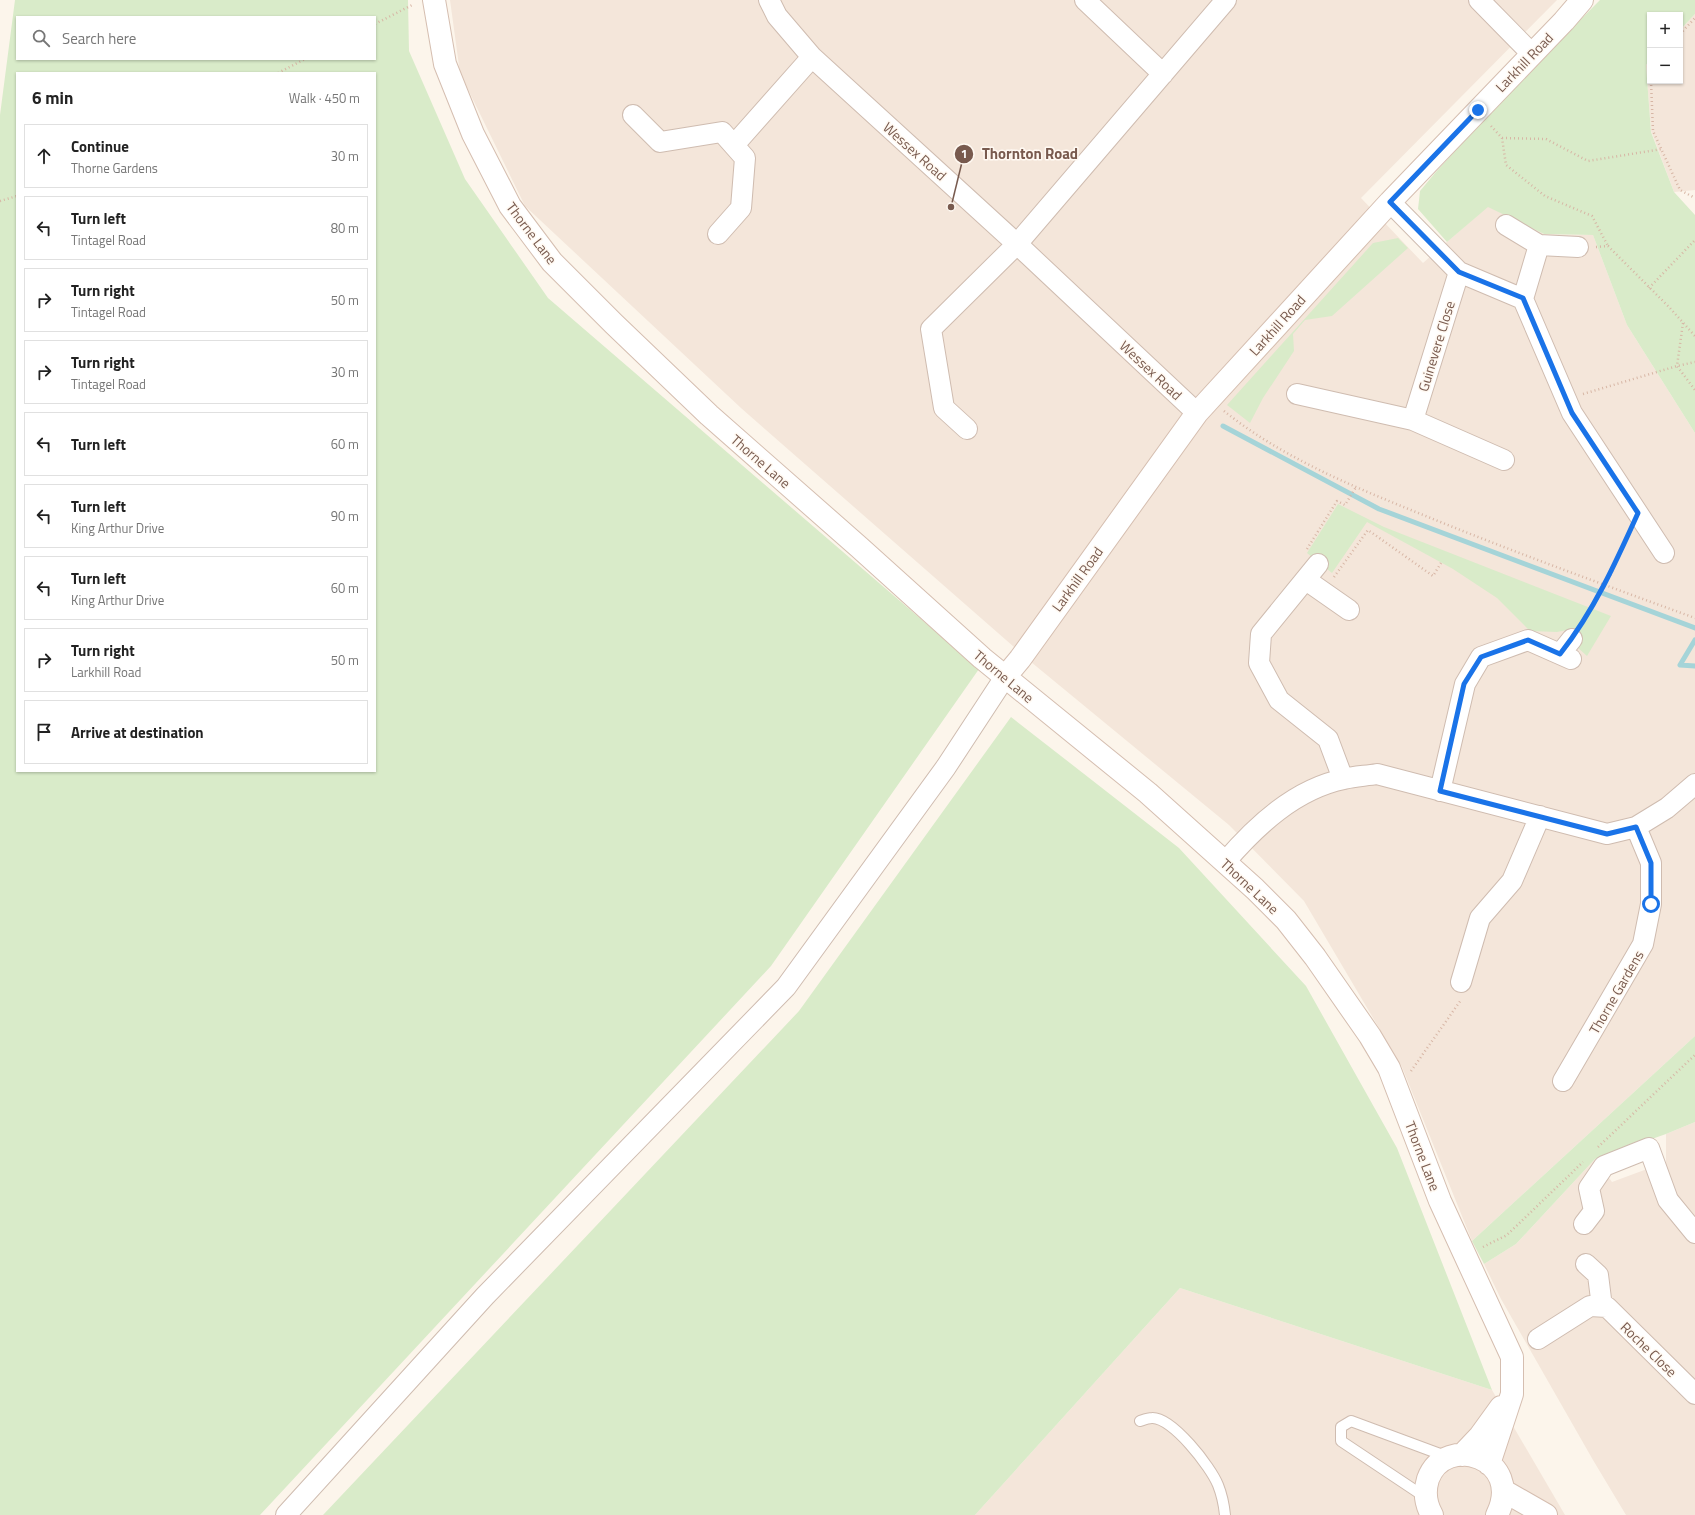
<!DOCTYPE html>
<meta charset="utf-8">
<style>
:root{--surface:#fff;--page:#f6f6f6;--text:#222;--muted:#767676;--line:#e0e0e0}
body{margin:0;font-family:"Titillium Web",sans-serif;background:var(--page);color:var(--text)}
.controls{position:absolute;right:12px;top:12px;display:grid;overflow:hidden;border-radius:0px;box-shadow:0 1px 3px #0004}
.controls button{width:36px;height:36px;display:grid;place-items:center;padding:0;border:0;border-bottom:1px solid var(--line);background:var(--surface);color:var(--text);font:20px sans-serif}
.stop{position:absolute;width:12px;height:12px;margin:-9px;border:3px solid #1a73e8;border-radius:50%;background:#fff}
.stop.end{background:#1a73e8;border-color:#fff;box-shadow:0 1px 4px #0008}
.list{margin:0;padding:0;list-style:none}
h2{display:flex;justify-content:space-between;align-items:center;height:52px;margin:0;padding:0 16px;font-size:17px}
h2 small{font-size:13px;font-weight:400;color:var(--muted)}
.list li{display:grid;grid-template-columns:26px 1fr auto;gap:12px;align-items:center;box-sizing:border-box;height:64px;margin:0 8px 8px;padding:0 8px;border:1px solid var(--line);border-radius:0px}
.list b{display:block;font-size:15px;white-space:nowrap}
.list p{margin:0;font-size:13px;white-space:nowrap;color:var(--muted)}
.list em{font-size:13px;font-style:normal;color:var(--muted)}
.icon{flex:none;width:22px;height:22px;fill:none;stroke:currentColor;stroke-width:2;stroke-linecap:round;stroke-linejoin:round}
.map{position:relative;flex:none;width:1695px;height:1515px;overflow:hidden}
.search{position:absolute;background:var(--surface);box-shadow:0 1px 3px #0004;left:16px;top:16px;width:360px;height:44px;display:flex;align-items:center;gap:10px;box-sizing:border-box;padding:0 14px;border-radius:0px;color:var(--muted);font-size:15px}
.panel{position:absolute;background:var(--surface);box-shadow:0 1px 3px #0004;left:16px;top:72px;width:360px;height:700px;border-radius:0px}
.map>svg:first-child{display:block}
.residential{fill:#f4e6da}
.green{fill:#d9ebc9;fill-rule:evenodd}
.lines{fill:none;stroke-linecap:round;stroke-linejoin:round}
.stream{stroke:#a5d4d8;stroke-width:5}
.lane-casing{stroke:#cfbcb0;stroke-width:12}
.street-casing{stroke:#cfbcb0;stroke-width:22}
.secondary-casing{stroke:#d5beb0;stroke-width:24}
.path{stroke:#d7b6a5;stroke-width:2.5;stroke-dasharray:1 3;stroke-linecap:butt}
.lane{stroke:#fff;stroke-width:10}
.street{stroke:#fff;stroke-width:20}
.secondary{stroke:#fff;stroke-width:22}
.route{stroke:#1a73e8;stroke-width:5}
.labels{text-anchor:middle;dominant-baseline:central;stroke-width:3;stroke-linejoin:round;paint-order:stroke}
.street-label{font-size:14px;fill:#785a4e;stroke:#fff9f2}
.leader{fill:none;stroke:#785a4e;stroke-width:1.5}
.callout-dot{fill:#785a4e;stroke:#fff9f2;stroke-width:1.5}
.mark-label{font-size:12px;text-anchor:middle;font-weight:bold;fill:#fff}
.callout-label{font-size:15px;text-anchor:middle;font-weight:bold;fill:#785a4e;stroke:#fff9f2;stroke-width:3;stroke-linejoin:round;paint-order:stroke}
</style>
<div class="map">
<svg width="1695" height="1515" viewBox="0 0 1695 1515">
<rect width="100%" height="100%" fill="#fcf5eb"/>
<path class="residential" d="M450,0h1107l-196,198 62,65 65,-57 56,28 49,1 34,90 68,108v603l-223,205 -70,-174 -98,-166 -75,-76 -198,-163 -290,-254 -216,-202 -65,-133z
M1695,14v176l-21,2 -23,-61 -5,-66 4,-4v20h30v-51z
M1695,1122v393h-69l-33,-55 -92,-161 -17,-35 32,-20 79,-85 17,23 54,-20v-28z
M1180,1288l312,102 73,125h-590z"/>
<path class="green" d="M15,0h393l1,51 56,128 83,119 431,371 -208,297 -511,549h-260v-1400zM17,17h358v42h-358zM17,73h358v698h-358z
M1600,0h95v14l-15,16v-15h-30v46l-4,4 5,67 23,60 21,23v218l-68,-108 -34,-90 -49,-1 -56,-27 -41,35 -29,-33 2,-18 15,-18 69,-76z
M1398,238l10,10 -76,68 -27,4 -12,14 1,17 -31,47 -13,25 -23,-18 146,-162z
M1338,504l46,23 227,89 -24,40 -10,-9 6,-8 -11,-10 -15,3 -27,-1 -33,-33 -44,-29 -86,-47 -35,51 -25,-20z
M1011,717l168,131 127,138 91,162 95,242 -312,-102 -205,227h-652l476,-504z
M1695,1036v86l-29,12 -71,25 -79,85 -32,20 -12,-23z"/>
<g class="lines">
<path class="stream" d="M1223,426l156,83 316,119
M1695,640l-15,25 15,1"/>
<g class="lane-casing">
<path id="lane" d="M1140,1421c3,-1 8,-3 12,-3 20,-1 59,49 66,67 4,10 6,20 7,30
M1425,1497l-84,-56v-14l10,-6 97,36"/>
</g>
<g class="street-casing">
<path id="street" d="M769,0l8,16 35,41 205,187 180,169
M1085,0l78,74
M1479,0l53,54
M633,115l27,27 62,-10 23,26 -4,50 -23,26
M734,145l78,-88
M1390,202l69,70 64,27 49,114 92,140
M1506,225l33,20 -16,54
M1539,245l39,2
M1297,394l116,26 91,40
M1413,420l46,-148
M967,429l-23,-21 -13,-79 86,-85 209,-244
M1318,564l-57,70 -2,29 20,37 49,39 15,40
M1306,580l43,30
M1560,654l12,-15
M1440,791l25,-107 16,-27 47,-17 43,19
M1225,862c31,-36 70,-73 119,-83 10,-3 22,-3 33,-5l230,60 29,-7 31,-19 28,-24
M1461,982l19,-64 32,-37 28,-65
M1563,1081l80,-137 8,-40v-41l-15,-36
M1584,1224l10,-13 -5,-23 15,-22 45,-18 19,52 27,33
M1586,1264l12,11 4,32
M1538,1339l52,-33 17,1 88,87
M286,1515l199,-219 301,-309 160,-220 59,-90"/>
</g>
<g class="secondary-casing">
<path id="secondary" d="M434,0l11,64 28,70 37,72 42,56 62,62 95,91 150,132 123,111 166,135 107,96 31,31 29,37 55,79 19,32 51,133 72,156v37l-23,70
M1005,677l15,-18 177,-246 193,-211 174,-181 18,-21
M1462,1455l18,-19 21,-29
M1504,1491l42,24
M1432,1515c-7,-12 -8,-23 -4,-36 17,-47 97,-21 69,36"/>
</g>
<path class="path" d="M375,24l39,-20
M1680,34l15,-16
M1650,66v2
M278,73l27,-14
M1651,81l2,50 27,59 15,8
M1491,126l11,12 4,27 39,31 47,20 16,30
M1502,138l44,1 42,22 74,-12
M0,201l17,-5
M1596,247l12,-1 61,61 26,29
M1649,288l46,-48
M1683,323l-6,43 18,24
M1583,394l94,-28 18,-4
M1224,411c56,45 125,74 192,101 92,38 186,72 279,106
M1307,549l30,-48 8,4 11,-18
M1334,577l34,-47 65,46 8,-13
M1581,623l30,-49 18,-42
M1411,1071l50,-71
M1598,1147l97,-92
M1483,1247l24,-12 76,-73"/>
<use href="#lane" class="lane"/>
<use href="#street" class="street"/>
<use href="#secondary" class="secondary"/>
</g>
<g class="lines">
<path class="route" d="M1478,110l-88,92 69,70 64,26 49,115 66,100c-22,49 -44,98 -78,141l-32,-14 -47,17 -17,27 -24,107 167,43 29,-7 15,36v41"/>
</g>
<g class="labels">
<g class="street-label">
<text transform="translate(1524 62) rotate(-46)">Larkhill Road</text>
<text transform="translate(915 151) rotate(42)">Wessex Road</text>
<text transform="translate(532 233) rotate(53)">Thorne Lane</text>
<text transform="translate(1277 325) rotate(-48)">Larkhill Road</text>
<text transform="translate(1436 346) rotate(-73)">Guinevere Close</text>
<text transform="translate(1151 370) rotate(43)">Wessex Road</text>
<text transform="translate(761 461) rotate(41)">Thorne Lane</text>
<text transform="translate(1077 579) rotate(-54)">Larkhill Road</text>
<text transform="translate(1004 676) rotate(40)">Thorne Lane</text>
<text transform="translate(1250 886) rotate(43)">Thorne Lane</text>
<text transform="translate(1616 992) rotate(-60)">Thorne Gardens</text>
<text transform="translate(1423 1156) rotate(69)">Thorne Lane</text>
<text transform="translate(1649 1349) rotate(44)">Roche Close</text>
</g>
</g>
<path class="leader" d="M951 207L964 154"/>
<g class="callout-dot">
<circle cx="951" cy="207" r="4"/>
<circle cx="964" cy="154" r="10"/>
</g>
<g class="mark-label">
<text x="964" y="158">1</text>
</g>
<g class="callout-label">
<text x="1030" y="159">Thornton Road</text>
</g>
</svg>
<div class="controls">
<button>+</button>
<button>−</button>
</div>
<div class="stop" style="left:1651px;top:904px"></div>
<div class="stop end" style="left:1478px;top:110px"></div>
<div class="search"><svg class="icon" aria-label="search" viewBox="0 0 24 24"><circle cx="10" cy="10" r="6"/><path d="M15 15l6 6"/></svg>Search here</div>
<section class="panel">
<h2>6 min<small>Walk · 450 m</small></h2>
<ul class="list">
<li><svg class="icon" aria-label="ahead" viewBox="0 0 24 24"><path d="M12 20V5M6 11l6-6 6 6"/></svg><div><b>Continue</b><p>Thorne Gardens</p></div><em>30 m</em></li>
<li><svg class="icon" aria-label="left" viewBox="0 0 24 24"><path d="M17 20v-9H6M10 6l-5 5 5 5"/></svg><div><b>Turn left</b><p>Tintagel Road</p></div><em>80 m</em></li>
<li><svg class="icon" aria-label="right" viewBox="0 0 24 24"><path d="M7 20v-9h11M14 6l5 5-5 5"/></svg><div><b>Turn right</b><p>Tintagel Road</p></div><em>50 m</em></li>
<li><svg class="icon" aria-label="right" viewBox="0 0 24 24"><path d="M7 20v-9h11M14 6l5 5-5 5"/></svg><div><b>Turn right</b><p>Tintagel Road</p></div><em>30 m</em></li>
<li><svg class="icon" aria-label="left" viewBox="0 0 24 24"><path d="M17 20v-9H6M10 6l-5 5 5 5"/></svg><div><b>Turn left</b></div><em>60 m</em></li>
<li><svg class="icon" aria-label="left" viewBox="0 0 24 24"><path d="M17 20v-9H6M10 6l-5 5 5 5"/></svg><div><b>Turn left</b><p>King Arthur Drive</p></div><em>90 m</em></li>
<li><svg class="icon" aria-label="left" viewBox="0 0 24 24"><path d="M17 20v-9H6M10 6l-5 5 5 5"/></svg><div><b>Turn left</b><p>King Arthur Drive</p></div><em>60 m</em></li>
<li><svg class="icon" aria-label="right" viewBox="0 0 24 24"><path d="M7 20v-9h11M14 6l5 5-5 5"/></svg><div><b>Turn right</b><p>Larkhill Road</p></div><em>50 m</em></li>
<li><svg class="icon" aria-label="arrive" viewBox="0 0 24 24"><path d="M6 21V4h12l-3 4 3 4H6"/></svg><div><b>Arrive at destination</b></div></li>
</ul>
</section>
</div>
